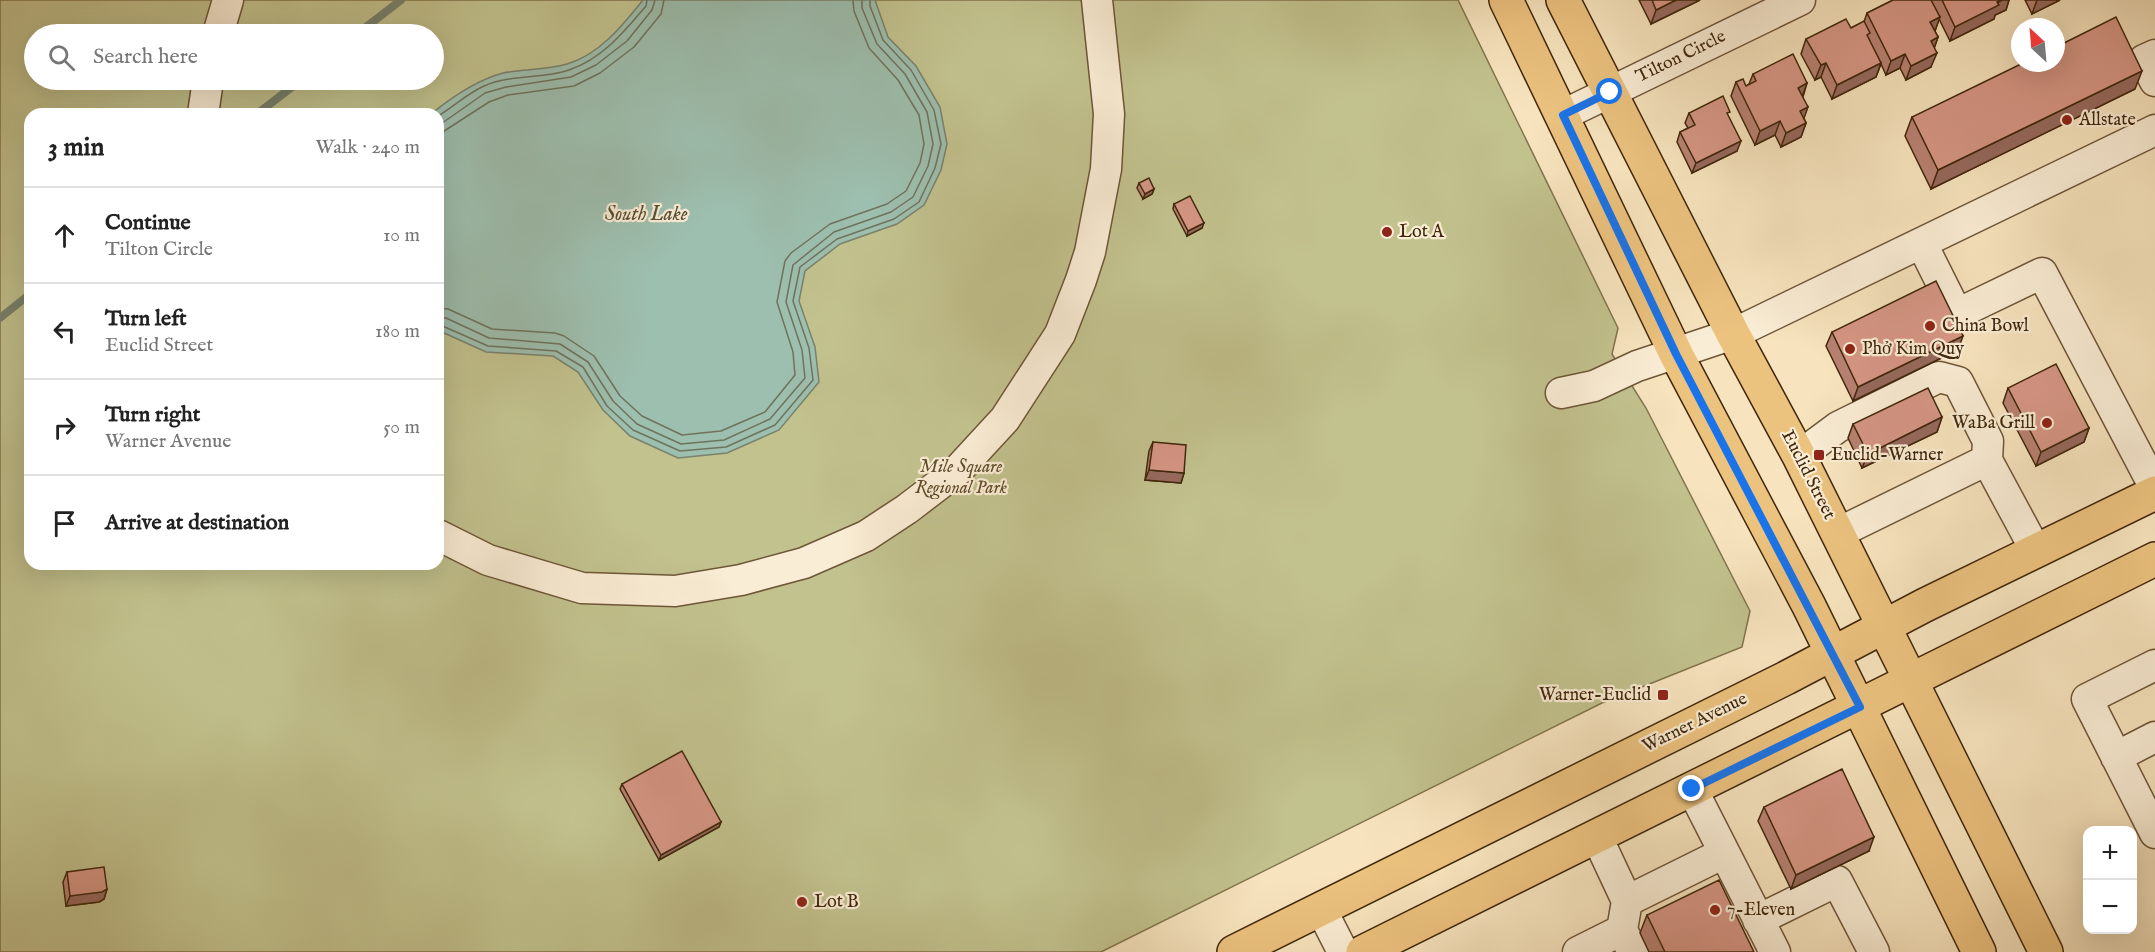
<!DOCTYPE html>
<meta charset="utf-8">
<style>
:root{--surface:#fff;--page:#f6f6f6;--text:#222;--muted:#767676;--line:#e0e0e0}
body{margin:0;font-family:"IM FELL English",serif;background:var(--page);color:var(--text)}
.controls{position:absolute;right:18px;bottom:18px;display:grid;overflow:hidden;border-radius:12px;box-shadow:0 6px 24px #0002}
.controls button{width:54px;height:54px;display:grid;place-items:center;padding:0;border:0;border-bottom:2px solid var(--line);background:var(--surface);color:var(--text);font:30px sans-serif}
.compass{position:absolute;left:2011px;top:18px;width:54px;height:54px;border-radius:50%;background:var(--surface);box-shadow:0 6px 24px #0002;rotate:334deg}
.stop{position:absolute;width:18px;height:18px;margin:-14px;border:4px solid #1a73e8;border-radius:50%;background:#fff}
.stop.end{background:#1a73e8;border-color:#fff;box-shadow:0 2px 6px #0008}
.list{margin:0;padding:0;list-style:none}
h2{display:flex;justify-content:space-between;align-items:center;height:78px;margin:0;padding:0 24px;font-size:26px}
h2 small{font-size:20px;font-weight:400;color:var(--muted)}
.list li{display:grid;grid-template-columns:39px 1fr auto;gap:18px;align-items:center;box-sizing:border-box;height:96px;padding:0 24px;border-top:2px solid var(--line)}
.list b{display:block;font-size:22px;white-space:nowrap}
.list p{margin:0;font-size:20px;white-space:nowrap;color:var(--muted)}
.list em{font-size:20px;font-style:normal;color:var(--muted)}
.icon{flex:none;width:33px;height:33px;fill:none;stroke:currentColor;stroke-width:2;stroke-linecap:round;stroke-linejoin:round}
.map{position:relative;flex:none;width:2155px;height:952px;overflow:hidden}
.search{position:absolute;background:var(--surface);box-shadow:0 6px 24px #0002;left:24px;top:24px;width:420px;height:66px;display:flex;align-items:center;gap:15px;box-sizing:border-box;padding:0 21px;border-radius:33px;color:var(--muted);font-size:22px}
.panel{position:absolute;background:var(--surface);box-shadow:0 6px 24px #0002;left:24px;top:108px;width:420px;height:462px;border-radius:18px}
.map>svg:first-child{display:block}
.green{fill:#c2c28e;stroke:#81744c;stroke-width:1.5;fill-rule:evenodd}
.water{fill:#9dbfaf;stroke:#78826d;stroke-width:1.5}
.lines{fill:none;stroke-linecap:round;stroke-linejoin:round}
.shore{stroke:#6e735d;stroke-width:1.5}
.stream{stroke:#78826d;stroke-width:8}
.minor-casing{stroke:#6e5638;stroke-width:33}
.major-casing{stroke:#40270b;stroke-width:36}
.minor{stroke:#faedd5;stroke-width:30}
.major{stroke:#ecc27f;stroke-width:33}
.wall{fill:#b88172;stroke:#40270b;stroke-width:1.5}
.shaded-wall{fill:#96695d;stroke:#40270b;stroke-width:1.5}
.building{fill:#d69685;stroke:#40270b;stroke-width:1.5}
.route{stroke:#1a73e8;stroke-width:8}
.poi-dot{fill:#8f2418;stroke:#faedd5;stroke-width:2}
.labels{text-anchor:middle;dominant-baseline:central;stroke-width:4.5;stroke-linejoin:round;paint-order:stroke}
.street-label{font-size:18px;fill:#40270b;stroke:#faedd5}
.poi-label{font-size:18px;fill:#40270b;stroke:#faedd5;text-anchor:start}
.park-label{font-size:18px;font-style:italic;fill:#604e2c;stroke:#faedd5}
.water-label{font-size:20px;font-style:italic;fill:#574d34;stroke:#faedd5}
</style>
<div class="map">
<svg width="2155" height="952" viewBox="0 0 2155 952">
<rect width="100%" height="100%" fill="#f7e4be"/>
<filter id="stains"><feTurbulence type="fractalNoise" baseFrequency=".00333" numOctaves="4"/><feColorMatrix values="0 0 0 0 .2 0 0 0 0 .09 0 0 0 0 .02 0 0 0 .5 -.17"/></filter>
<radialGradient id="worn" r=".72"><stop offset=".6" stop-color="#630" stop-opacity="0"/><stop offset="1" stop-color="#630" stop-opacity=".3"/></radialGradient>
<path class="green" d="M0,0h1458l160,328 -6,26 34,54 104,203 -8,36 -140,56 -501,249h-1101zM34,34h400v46h-400zM30,114h408v450h-408z"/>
<path class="water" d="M643,0h232l13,37 28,29 24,41 7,37 -6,26 -17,35 -27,19 -57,20 -35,27 -6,30 16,46 4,35 -40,48 -52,23 -49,5 -48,-22 -27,-26 -25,-38 -25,-16 -67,-4 -44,-20 -4,-4v-214h-7c21,-17 46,-34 72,-41 21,-4 43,-3 64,-9 32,-9 56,-39 76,-64z"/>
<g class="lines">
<path class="shore" d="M438,116c15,-9 30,-23 46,-30 28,-12 59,-7 85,-16 33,-11 56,-39 77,-64l1,-6
M438,126l47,-33 21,-6 65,-10 25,-12 31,-24 25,-31 3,-10
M438,135l51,-33 19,-7 66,-9 26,-13 34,-26 27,-33 3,-14
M438,308l10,1 44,20 63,4 9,3 30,20 26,40 22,20 40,19 39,-4 44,-19 30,-37 -2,-23 -16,-50 8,-41 6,-8 39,-29 57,-20 19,-13 14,-28 4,-19 -5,-29 -21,-35 -29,-32 -15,-37 -1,-11
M438,317l8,1 43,20 71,6 28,18 25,39 24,23 44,20 43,-4 46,-21 35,-41 -3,-28 -16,-48 7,-37 41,-33 57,-20 22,-15 15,-31 5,-22 -6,-32 -22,-38 -28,-30 -15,-36v-8
M438,324l50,22 68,5 27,16 24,39 26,24 47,21 46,-4 49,-22 38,-45 -4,-32 -16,-47 7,-34 37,-28 57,-20 25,-17 16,-34 6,-24 -7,-34 -23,-40 -28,-30 -13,-34v-6"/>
<path class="stream" d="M357,34l44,-34
M257,114l44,-34
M0,318l30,-24"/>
<g class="minor-casing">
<path id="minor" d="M218,34l10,-34
M2155,55l-11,5 11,21
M203,114l5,-34
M1563,115l237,-115
M1922,244l35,70 85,-41 113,215
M1561,393l33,-7 43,-20 96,-32 422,-204
M1799,456l39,-29 101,-50 19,5 30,59 -1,19
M1838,533l149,-73 49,91
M438,535l50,25 94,28 93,3 66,-11 63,-17 62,-27 41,-27 51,-39 47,-51 55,-85 21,-54 9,-28 16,-83 3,-55 -12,-114
M2155,665l-68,34 68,134
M2116,757l39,-20
M1692,789l83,163
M1597,837l30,64 -5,29 11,22
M1627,901l97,-48
M1321,909l22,43
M1758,920l79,-39 37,71
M1578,952l44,-22"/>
</g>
<g class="major-casing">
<path id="major" d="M1506,0l170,354 133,252 170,346
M1563,0l170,334 66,122 247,496
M1234,952l552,-274 139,-73 230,-112
M1363,952l792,-393"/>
</g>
<use href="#minor" class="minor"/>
<use href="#major" class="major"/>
</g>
<path class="wall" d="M1639,0h61l-49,24z
M1893,0h116l-3,10 -11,5 -1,4 -44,22 -11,-22 -4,12 3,6 -4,11 -3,19 -25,13 -6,-12 -14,7 -5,-11 -5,13 -44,22 -11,-22 -6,3 -14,-26 5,-15 45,-11 13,-6 3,-9z
M2025,0h35l-28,14z
M1753,74l54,9 -4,14 1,21 2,5 -5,14 -20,10 -6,-12 -20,10 -24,-49 5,-14 10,4 3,-2z
M2135,89l-204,100 -26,-53 7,-19z
M1689,113l39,3 9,35 -45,22 -15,-31 3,-10 8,-4 -3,-5z
M1139,183l15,6 -2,5 -9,5 -6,-11z
M1174,204l28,24 -15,8 -14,-27z
M1832,332l126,18 -105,51 -27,-55z
M2008,388l81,40 -5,14 -48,24 -33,-63z
M1942,417l-5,15 -75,36 -14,-30 5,-14z
M1153,442l31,31 -3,10 -36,-3 4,-29z
M622,784l99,38 -2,5 -60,33 -39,-71z
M1764,807l105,44 -78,38 -33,-68z
M67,872l40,17 -3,10 -5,3 -33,4 -3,-24z
M1647,915l107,37h-105l-9,-19z"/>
<path class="shaded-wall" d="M1676,0h24l-49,24 5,-14z
M2002,0h7l-3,10 -11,5 -1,4 -44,22 5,-14z
M2037,0h23l-28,14z
M1940,17l-5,14 -5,-9z
M1938,37l-5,15 -2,-11z
M1937,53l-6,14 -25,13 5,-14z
M1905,54l-5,14 -14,7 5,-14z
M1826,63l-5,14 -6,3 6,-15z
M1881,63l-5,14 -44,22 5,-14z
M2142,71l-7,18 -204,100 7,-19z
M1807,83l-5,14 -4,-9z
M1808,107l-5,14 -3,-10z
M1780,121l-5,14 -20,10 5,-14z
M1806,123l-5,14 -20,10 5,-14z
M1741,141l-4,10 -45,22 4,-10z
M1154,189l-2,5 -9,5 2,-5z
M1204,223l-2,5 -15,8 1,-5z
M1963,336l-5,14 -105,51 5,-14z
M1942,417l-5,15 -75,36 6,-14z
M2089,428l-5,14 -48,24 5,-14z
M1149,470l35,3 -3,10 -36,-3z
M721,822l-2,5 -60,33 2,-5z
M1874,837l-5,14 -78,38 5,-14z
M107,889l-3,10 -5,3 -33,4 4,-10z"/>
<path class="building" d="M1652,0h24l-20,10z
M1893,0h38l9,17 -10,5 8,15 -7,4 6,12 -26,13 -6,-12 -14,7 -24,-48z
M1942,0h60l-5,2 2,3 -44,22z
M2116,17l26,54 -204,99 -26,-53 111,-54h33v-16z
M1846,19l5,9 13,-7 6,12 -3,2 14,28 -44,22 -11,-22 -5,2 -15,-26z
M1793,54l14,29 -9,5 10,19 -8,4 6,12 -20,10 -6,-12 -20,10 -24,-49 7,-3 3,7 10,-5 -3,-7z
M1723,96l7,16 -3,1 14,28 -45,22 -16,-31 15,-7 -6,-12z
M1149,178l5,11 -9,5 -6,-11z
M1190,196l14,27 -16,8 -14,-27z
M1936,281l27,55 -105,51 -26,-55z
M2056,364l33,64 -48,24 -33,-64z
M1928,388l14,29 -74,37 -15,-30z
M1153,442l33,3 -2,28 -35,-3z
M682,751l39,71 -60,33 -39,-71z
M1842,769l32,68 -78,38 -32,-68z
M104,867l3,22 -5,3 -32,4 -3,-24z
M1719,880l35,72h-89l-18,-37z"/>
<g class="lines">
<path class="route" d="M1610,92l-47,23 113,239 184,353 -168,82"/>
</g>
<g class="poi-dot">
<circle cx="2067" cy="120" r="6"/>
<circle cx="1387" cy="232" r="6"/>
<circle cx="1930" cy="326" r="6"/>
<circle cx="1850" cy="349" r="6"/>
<circle cx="2047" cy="423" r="6"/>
<rect x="1813" y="449" width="12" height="12" rx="3"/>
<rect x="1657" y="689" width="12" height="12" rx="3"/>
<circle cx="802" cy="902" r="6"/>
<circle cx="1715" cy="910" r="6"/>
</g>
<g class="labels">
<g class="street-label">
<text transform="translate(1681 57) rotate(-26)">Tilton Circle</text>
<text transform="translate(1808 475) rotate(63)">Euclid Street</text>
<text transform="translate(1695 723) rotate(-26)">Warner Avenue</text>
</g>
<g class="poi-label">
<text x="2079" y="120">Allstate</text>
<text x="1399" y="232">Lot A</text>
<text x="1942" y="326">China Bowl</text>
<text x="1862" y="349">Phở Kim Quy</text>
<text x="2035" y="423" text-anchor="end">WaBa Grill</text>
<text x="1831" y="455">Euclid-Warner</text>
<text x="1651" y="695" text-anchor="end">Warner-Euclid</text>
<text x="814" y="902">Lot B</text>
<text x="1727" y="910">7-Eleven</text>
</g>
<g class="park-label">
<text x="961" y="467">Mile Square<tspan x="961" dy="21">Regional Park</tspan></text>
</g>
<g class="water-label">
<text x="646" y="214">South Lake</text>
</g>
</g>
<rect width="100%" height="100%" filter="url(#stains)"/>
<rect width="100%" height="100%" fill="url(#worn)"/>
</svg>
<div class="controls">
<button>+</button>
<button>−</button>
</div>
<svg class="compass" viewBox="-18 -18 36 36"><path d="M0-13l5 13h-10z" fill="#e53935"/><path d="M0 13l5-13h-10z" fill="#767676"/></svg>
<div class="stop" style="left:1610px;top:92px"></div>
<div class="stop end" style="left:1692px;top:789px"></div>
<div class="search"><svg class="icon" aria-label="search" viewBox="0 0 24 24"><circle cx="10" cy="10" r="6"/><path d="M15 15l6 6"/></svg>Search here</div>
<section class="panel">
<h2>3 min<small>Walk · 240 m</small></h2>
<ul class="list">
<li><svg class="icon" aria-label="ahead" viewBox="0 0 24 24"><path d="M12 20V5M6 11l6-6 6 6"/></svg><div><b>Continue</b><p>Tilton Circle</p></div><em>10 m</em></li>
<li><svg class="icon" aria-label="left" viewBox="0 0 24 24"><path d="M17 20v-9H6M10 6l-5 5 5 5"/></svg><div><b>Turn left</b><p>Euclid Street</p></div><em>180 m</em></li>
<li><svg class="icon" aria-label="right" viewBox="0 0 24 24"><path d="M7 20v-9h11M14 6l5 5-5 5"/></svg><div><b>Turn right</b><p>Warner Avenue</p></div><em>50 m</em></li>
<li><svg class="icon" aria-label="arrive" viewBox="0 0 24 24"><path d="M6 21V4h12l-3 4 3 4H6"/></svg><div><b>Arrive at destination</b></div></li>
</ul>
</section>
</div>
